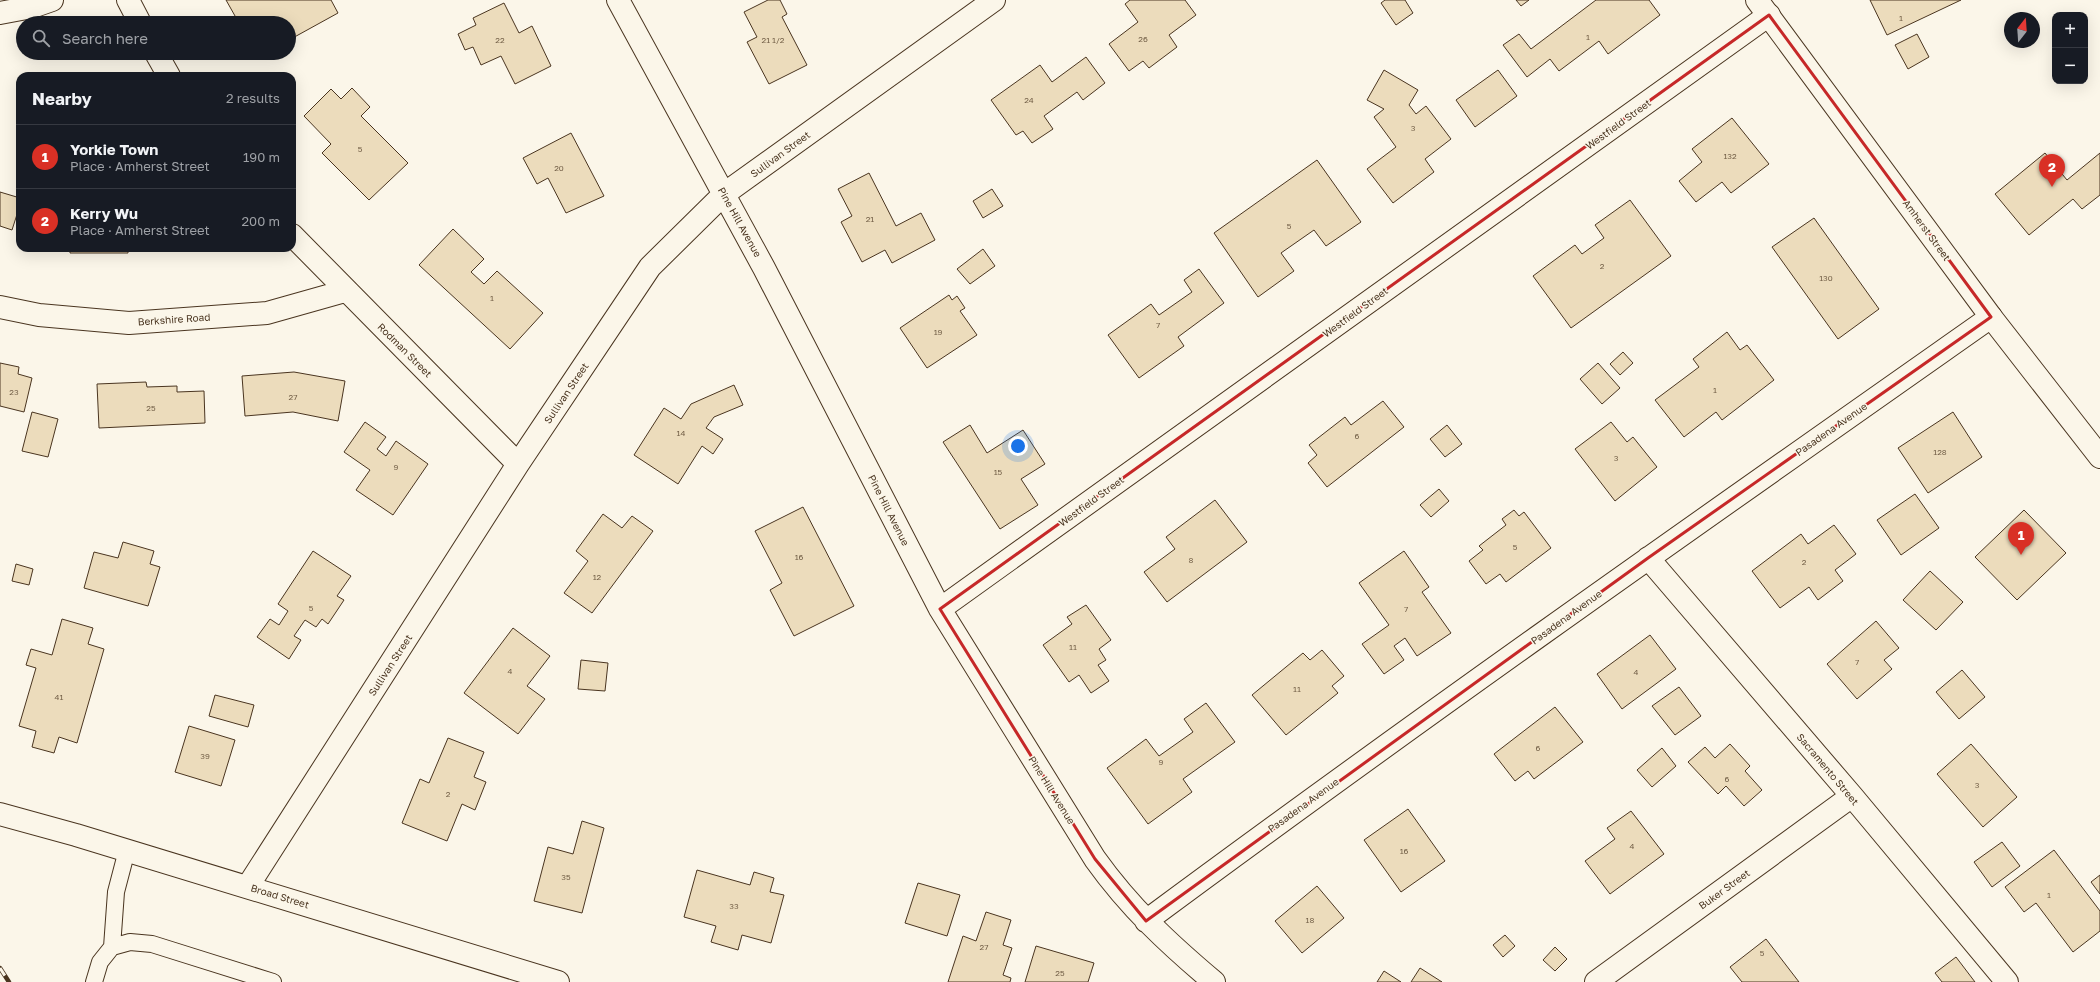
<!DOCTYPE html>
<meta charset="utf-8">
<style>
:root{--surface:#171b24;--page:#242831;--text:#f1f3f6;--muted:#9ea1a6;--line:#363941;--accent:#d93025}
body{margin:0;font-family:"Golos Text",sans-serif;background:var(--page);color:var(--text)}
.controls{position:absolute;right:12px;top:12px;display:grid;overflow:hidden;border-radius:8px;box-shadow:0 4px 16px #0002}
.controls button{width:36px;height:36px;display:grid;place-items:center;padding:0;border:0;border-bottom:1px solid var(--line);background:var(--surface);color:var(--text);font:20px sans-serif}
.compass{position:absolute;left:2004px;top:12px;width:36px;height:36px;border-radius:50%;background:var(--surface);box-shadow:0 4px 16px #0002;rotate:17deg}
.you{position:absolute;left:1018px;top:446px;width:14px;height:14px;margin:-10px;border:3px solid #fff;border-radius:50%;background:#1a73e8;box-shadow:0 0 0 6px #1a73e833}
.badge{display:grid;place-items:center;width:26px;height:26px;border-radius:50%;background:var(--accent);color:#fff;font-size:13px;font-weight:700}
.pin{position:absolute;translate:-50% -33px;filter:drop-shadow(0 1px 2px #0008)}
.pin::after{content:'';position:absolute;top:21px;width:14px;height:12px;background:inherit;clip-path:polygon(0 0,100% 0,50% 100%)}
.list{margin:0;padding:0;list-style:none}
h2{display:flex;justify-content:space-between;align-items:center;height:52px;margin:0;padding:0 16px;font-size:17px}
h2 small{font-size:13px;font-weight:400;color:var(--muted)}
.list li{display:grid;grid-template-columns:26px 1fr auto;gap:12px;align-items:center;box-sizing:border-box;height:64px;padding:0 16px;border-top:1px solid var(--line)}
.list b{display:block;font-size:15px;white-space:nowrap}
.list p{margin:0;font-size:13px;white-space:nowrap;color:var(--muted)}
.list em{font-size:13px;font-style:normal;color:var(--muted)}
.icon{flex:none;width:22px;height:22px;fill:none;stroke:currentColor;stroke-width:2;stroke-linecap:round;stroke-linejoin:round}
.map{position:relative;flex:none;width:2100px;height:982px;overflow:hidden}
.search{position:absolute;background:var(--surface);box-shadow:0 4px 16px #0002;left:16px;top:16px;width:280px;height:44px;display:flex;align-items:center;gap:10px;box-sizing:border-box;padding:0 14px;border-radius:22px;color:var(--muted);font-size:15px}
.panel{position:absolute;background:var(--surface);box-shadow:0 4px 16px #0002;left:16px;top:72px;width:280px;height:180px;border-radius:12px}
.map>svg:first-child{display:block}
.building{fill:#ecdcbc;stroke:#4a3520}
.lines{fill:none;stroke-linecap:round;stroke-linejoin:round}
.lane-casing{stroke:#4a3520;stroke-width:18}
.street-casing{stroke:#4a3520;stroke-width:24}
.secondary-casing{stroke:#4a3520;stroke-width:24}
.lane{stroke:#fbf6e9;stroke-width:16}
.street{stroke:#fbf6e9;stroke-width:22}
.secondary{stroke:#fbf6e9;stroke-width:22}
.rail-casing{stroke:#4a3520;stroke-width:4.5}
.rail{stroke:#fbf6e9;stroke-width:3;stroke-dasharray:9;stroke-linecap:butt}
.marked{fill:none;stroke:#c62828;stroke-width:3;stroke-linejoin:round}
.labels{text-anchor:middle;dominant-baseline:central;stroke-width:3;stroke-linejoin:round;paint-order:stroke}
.number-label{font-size:8px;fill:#725f47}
.street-label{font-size:10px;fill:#4a3520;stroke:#fbf6e9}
</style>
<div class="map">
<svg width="2100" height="982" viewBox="0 0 2100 982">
<rect width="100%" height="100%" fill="#fbf6e9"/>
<path class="building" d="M226,0h105l7,13 -49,27v-17h-50z
M768,0h12l7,14 -5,3 25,48 -38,19 -22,-42 10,-5 -13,-25z
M1130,0h55l11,15 -27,20 8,12 -28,21 -6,-7 -14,10 -20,-27 29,-22 -13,-18z
M1385,0h20l8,13 -17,12 -15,-22z
M1516,0h13l-8,6z
M1596,0h53l11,15 -52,39 -9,-13 -40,30 -9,-12 -23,18 -24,-32 16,-11 12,15z
M1870,0h91l-74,35z
M504,3l15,30 13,-7 19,40 -36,18 -14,-28 -20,9 -8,-18 -8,3 -7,-16 18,-9 -3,-7z
M1917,34l12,23 -21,12 -13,-24z
M255,53h10l-8,4z
M1086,57l19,26 -22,17 -6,-8 -33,24 9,13 -21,14 -9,-12 -7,4 -25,-35 49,-35 12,17z
M1384,70l34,20 -9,15 7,9 10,-8 25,33 -26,20 9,13 -41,31 -26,-34 29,-22 -22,-30 10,-8 -17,-9z
M1498,70l19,26 -42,31 -19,-27z
M352,88l18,19 -9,9 47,47 -39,37 -47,-47 9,-9 -27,-28 27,-27 10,10z
M1732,118l37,46 -38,29 -9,-11 -26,20 -17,-21 23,-19 -10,-13z
M571,133l33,63 -38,17 -18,-35 -11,6 -14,-26z
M2045,153l22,27 33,-27v42l-18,14 -9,-10 -44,36 -34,-41z
M1317,160l44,62 -35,24 -12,-16 -33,23 13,18 -36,26 -44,-64z
M869,173l27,53 25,-13 14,27 -43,23 -7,-13 -23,12 -21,-40 11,-6 -14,-27z
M992,189l11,17 -20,12 -10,-17z
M0,192l20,6v7l-8,25 -12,-4z
M1630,200l41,56 -100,72 -38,-52 42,-31 7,9 22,-16 -9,-13z
M1814,218l65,91 -41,30 -66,-92z
M453,229l31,30 -13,13 13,12 13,-13 46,42 -33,36 -91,-84z
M70,248h58v5h-58z
M983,249l12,17 -25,18 -13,-15z
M1199,269l25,34 -46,34 6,9 -45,32 -31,-43 43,-31 8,11 33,-23 -8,-12z
M949,295l3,5 5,-4 8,12 -5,3 17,24 -50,33 -27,-40z
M1727,332l13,18 7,-5 27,35 -52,40 -6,-8 -32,25 -29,-37 44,-33 -6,-8z
M1623,352l10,11 -13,12 -10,-11z
M0,363l19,4 -1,7 14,4 -8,34 -24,-6z
M1598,363l22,25 -18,16 -22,-25z
M294,372l51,9 -7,40 -45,-9 -48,4 -3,-40z
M146,382l1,5 30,-1v6l27,-1 1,32 -106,5 -2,-44z
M734,385l9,20 -29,12 -8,11 17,11 -10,15 -11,-8 -24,38 -44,-29 30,-47 17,11 10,-15z
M1383,401l21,26 -77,60 -19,-24 9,-8 -8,-10 36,-28 6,8z
M32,412l26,7 -10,38 -26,-6z
M1953,412l29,45 -54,36 -30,-45z
M365,422l21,15 -9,12 9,7 10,-15 32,23 -35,51 -37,-25 14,-20 -26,-18z
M1611,422l16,20 6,-5 24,30 -42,34 -40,-52z
M970,425l17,28 36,-23 22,34 -24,15 17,26 -38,24 -57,-87z
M1447,425l15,19 -17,13 -15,-18z
M1439,489l10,12 -18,16 -11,-12z
M1915,494l24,34 -38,27 -24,-35z
M1215,500l32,42 -80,60 -23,-30 31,-23 -9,-12z
M803,507l51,99 -60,30 -24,-46 12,-7 -27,-52z
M1514,510l5,6 5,-4 27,36 -45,34 -6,-8 -14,10 -17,-23 14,-11 -4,-4 27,-21 -4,-6z
M2024,510l42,43 -49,47 -42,-43z
M603,514l19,14 10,-12 21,15 -61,82 -28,-20 24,-32 -12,-10z
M1834,525l22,29 -21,16 8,11 -25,19 -9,-13 -29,21 -28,-37 49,-37 7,10z
M123,542l31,9 -4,13 10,3 -12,39 -64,-18 10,-36 24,6z
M313,551l38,25 -14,20 7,4 -16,24 -6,-5 -6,8 -11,-7 -11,16 7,4 -12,19 -32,-22 13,-18 9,6 9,-14 -10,-7z
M1404,551l25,36 -7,5 29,41 -34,23 -12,-18 -11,8 10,14 -20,14 -22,-30 27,-19 -30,-42z
M16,564l17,5 -4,16 -17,-4z
M1930,571l33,31 -27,28 -33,-30z
M1086,605l25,35 -12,9 7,11 -8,5 11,16 -18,12 -12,-18 -10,7 -26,-37 29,-21 -5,-7z
M62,619l31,9 -5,16 16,5 -27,94 -18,-6 -5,16 -22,-6 4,-16 -17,-5 17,-58 -10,-3 5,-16 21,6z
M1876,621l23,27 -15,12 8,9 -35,30 -30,-35z
M513,628l37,28 -23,30 18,13 -27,35 -54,-41z
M1650,635l26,34 -54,40 -25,-35z
M1322,650l22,26 -12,10 6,7 -52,42 -34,-40 51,-42 7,7z
M581,660l27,3 -3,28 -27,-2z
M1962,670l23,27 -26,22 -23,-27z
M1679,687l22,29 -26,19 -23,-29z
M215,695l39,10 -6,22 -39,-11z
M1206,703l29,39 -52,37 9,13 -44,32 -41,-56 39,-29 13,17 34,-24 -9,-13z
M1555,707l28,35 -49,37 -6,-8 -13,10 -21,-27z
M189,726l46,14 -14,46 -46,-14z
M448,738l36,14 -10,25 12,5 -11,28 -13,-6 -15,37 -45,-18 18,-44 9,4z
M1730,744l20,22 -5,5 17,19 -18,16 -18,-20 -8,8 -30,-32 17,-15 10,11z
M1971,744l46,53 -34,30 -46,-53z
M1662,748l14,18 -24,21 -15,-17z
M1408,809l37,52 -44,31 -37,-52z
M1631,811l33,43 -54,40 -25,-33 30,-22 -8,-11z
M582,821l22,7 -22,85 -48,-12 14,-54 25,7z
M2002,842l18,24 -28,21 -18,-25z
M2054,850l46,61v20l-27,21 -37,-49 -12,9 -19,-25z
M697,870l53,15 4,-13 20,6 -4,14 14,3 -13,48 -29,-8 -4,15 -27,-8 5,-16 -32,-9z
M2100,875v19l-9,-12z
M918,883l42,12 -13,41 -42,-13z
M1317,886l27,32 -42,35 -27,-32z
M986,912l25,8 -8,25 9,3 -9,27 8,3 -1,4h-62l15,-46 13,5z
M1505,935l10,11 -12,11 -10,-12z
M1766,939l33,43h-57l-12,-15z
M1036,946l58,17 -6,19h-63z
M1555,947l12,12 -12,12 -12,-11z
M1956,957l19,25h-33l-7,-9z
M1420,968l22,14h-31z
M1384,971l17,11h-24z"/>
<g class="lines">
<g class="lane-casing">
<path id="lane" d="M112,947l18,-5 22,2 121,38
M94,982l6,-20 12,-15 4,-55 11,-42"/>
</g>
<g class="street-casing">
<path id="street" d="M128,0l12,23
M618,0l146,268 176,341 155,250c35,49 74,85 119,123
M0,13l32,-6 20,-7
M156,53l13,23
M292,235l226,229
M0,307l39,8 90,8 138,-10 78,-22
M1648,558l204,238 155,186
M940,609l829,-594
M248,886l270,-422 132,-197 74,-73 270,-194
M1146,921c278,-206 562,-405 845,-604
M1596,982l256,-186"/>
</g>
<g class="secondary-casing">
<path id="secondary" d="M1757,0l234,317 109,140
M0,814l76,21 482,147"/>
</g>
<use href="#lane" class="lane"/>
<use href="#street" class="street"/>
<use href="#secondary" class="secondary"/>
<g class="rail-casing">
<path id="rail" d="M0,968l9,14"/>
</g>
<use href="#rail" class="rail"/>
</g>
<path class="marked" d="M1769,15l222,302 -343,241 -502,363 -51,-62 -155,-250z"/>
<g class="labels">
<g class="number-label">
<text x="1901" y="18">1</text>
<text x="1588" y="37">1</text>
<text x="1143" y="39">26</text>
<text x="500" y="40">22</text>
<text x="773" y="40">21 1/2</text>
<text x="1029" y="100">24</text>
<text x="1413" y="128">3</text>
<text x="360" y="149">5</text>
<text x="1730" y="156">132</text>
<text x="559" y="168">20</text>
<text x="870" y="219">21</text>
<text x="1289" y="226">5</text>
<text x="1602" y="266">2</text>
<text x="1826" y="278">130</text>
<text x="492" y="298">1</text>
<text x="1158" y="325">7</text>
<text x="938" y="332">19</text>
<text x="1715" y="390">1</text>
<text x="14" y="392">23</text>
<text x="293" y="397">27</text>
<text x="151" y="408">25</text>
<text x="681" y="433">14</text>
<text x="1357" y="436">6</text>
<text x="1940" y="452">128</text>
<text x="1616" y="458">3</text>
<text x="396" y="467">9</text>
<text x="998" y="472">15</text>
<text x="1515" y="547">5</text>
<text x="799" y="557">16</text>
<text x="1191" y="560">8</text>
<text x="1804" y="562">2</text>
<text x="597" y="577">12</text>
<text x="311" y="608">5</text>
<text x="1406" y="609">7</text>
<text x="1073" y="647">11</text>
<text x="1857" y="662">7</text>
<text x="510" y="671">4</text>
<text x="1636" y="672">4</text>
<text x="1297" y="689">11</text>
<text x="59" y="697">41</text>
<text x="1538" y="748">6</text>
<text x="205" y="756">39</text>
<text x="1161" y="762">9</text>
<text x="1727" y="779">6</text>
<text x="1977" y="785">3</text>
<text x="448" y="794">2</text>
<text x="1632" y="846">4</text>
<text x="1404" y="851">16</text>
<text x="566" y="877">35</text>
<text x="2049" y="895">1</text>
<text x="734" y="906">33</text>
<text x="1310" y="920">18</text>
<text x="984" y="947">27</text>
<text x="1762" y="953">5</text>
<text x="1060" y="973">25</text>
</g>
<g class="street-label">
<text transform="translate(1618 124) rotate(-36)">Westfield Street</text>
<text transform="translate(780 154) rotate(-36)">Sullivan Street</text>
<text transform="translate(740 222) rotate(61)">Pine Hill Avenue</text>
<text transform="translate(1927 230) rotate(54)">Amherst Street</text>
<text transform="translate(1355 312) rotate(-36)">Westfield Street</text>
<text transform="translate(174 319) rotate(-4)">Berkshire Road</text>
<text transform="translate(405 350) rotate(45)">Rodman Street</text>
<text transform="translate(566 393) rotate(-56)">Sullivan Street</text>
<text transform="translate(1831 429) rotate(-35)">Pasadena Avenue</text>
<text transform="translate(1091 501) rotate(-36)">Westfield Street</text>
<text transform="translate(889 510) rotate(63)">Pine Hill Avenue</text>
<text transform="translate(1566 617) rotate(-36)">Pasadena Avenue</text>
<text transform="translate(390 665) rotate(-57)">Sullivan Street</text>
<text transform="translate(1828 769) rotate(50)">Sacramento Street</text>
<text transform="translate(1052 790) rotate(58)">Pine Hill Avenue</text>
<text transform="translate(1303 805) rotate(-36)">Pasadena Avenue</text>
<text transform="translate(1724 889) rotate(-36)">Buker Street</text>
<text transform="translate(280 896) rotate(17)">Broad Street</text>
</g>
</g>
</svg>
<div class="controls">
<button>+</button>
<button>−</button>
</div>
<svg class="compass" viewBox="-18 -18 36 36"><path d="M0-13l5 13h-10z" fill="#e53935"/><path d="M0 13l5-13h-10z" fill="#9ea1a6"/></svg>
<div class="you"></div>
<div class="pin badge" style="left:2021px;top:555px">1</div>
<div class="pin badge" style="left:2052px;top:187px">2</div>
<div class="search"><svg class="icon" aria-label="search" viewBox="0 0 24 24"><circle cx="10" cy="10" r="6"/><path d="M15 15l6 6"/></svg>Search here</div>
<section class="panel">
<h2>Nearby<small>2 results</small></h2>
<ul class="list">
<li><span class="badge">1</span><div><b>Yorkie Town</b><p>Place · Amherst Street</p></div><em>190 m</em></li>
<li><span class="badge">2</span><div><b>Kerry Wu</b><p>Place · Amherst Street</p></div><em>200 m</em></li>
</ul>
</section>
</div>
